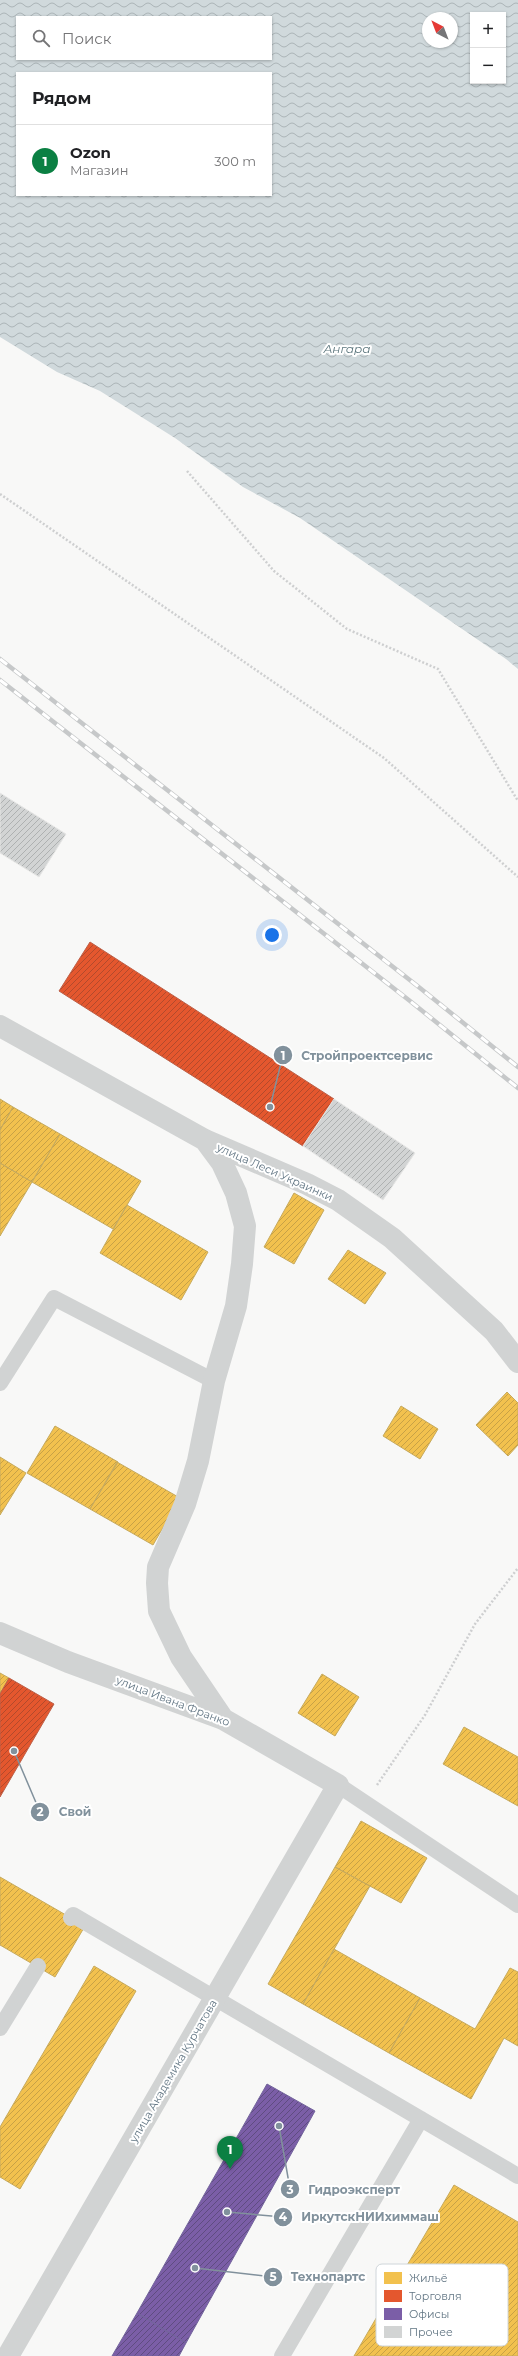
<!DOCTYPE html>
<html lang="ru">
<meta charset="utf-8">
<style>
:root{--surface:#fff;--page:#f6f6f6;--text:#202124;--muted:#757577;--line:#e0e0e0;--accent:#0b8043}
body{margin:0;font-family:Montserrat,sans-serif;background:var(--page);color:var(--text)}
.controls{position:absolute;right:12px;top:12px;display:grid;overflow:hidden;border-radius:0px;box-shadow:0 1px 3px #0004}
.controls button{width:36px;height:36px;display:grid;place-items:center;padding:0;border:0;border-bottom:1px solid var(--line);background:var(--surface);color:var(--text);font:20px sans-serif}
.compass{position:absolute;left:422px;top:12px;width:36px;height:36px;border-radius:50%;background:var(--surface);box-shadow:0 1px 3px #0004;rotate:318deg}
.you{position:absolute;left:272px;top:935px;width:14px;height:14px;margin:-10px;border:3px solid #fff;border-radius:50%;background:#1a73e8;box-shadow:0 0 0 6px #1a73e833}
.badge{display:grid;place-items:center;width:26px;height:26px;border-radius:50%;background:var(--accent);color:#fff;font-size:13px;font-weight:700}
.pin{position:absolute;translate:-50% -33px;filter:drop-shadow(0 1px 2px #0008)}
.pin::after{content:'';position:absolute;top:21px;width:14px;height:12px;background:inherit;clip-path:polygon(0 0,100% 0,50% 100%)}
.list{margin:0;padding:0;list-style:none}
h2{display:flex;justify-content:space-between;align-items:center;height:52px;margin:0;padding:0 16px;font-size:17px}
h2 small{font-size:13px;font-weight:400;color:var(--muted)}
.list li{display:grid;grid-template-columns:26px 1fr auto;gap:12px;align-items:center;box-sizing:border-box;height:72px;padding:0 16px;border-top:1px solid var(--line)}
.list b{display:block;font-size:15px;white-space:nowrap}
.list p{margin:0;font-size:13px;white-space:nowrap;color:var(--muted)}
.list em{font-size:13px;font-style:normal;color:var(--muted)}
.icon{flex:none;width:22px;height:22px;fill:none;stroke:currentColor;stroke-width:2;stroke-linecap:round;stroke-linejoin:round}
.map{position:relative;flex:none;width:518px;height:2356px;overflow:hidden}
.search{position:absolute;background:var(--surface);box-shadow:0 1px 3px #0004;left:16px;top:16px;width:256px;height:44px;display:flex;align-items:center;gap:10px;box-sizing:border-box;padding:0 14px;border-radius:0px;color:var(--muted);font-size:15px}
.panel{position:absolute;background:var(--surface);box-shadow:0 1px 3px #0004;left:16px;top:72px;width:256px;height:124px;border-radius:0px}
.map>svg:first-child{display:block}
.water{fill:url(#water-waves);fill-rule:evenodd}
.homes{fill:url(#homes-hatch);stroke:#c6aa5e}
.shops{fill:url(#shops-hatch);stroke:#bd6048}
.offices{fill:url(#offices-hatch);stroke:#73659c}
.building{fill:url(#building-hatch);stroke:#e7e7e6}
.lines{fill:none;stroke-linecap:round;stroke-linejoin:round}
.path{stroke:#cecfd0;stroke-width:2.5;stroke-dasharray:2 2;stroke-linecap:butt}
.lane{stroke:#d1d3d3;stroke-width:16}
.street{stroke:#d1d3d3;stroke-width:22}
.rail-casing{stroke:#c6c8c9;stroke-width:4.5}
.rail{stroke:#fff;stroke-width:3;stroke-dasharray:9;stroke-linecap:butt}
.labels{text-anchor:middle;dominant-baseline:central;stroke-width:4;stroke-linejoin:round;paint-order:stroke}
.street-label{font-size:11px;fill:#617583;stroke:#fff}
.water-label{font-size:12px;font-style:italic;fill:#5c767d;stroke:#fff}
.key{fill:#fff;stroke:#d0d6da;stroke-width:1}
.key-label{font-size:11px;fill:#617583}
.leader{fill:none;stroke:#81919c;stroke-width:1.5}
.callout-dot{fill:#81919c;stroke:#fff;stroke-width:1.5}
.mark-label{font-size:12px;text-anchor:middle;font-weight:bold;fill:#fff}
.callout-label{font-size:12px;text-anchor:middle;font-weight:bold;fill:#81919c;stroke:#fff;stroke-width:4;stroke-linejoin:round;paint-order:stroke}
</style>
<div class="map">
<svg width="518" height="2356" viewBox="0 0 518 2356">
<defs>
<pattern id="water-waves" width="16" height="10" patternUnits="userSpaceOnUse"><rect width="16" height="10" fill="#d0d9dc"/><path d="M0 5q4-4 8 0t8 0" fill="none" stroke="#acb5b8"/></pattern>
<pattern id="homes-hatch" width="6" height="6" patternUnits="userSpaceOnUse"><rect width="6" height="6" fill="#f2c14e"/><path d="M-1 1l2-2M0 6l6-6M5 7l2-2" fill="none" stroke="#c7a146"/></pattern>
<pattern id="shops-hatch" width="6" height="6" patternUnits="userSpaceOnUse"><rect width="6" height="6" fill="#e4572e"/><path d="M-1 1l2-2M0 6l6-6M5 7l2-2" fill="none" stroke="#b24a2c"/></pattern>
<pattern id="offices-hatch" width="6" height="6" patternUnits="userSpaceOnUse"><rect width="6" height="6" fill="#7b5ea7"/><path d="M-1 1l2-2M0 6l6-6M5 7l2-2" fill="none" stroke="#5f4c81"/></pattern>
<pattern id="building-hatch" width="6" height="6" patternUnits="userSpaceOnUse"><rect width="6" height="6" fill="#d2d4d4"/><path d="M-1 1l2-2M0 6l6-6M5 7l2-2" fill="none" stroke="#aeb1b1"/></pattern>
</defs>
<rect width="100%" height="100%" fill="#f8f8f7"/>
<path class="water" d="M0,0h518v669l-12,-10 -206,-141 -57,-31 -68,-49 -75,-47 -43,-19 -57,-35zM473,15h30v66h-30zM17,17h254v42h-254zM428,18h24v24h-24zM17,73h254v122h-254z"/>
<path class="homes" d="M0,1099l13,8 -13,23z
M13,1107l47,27 -28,48 -32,-19v-33z
M60,1134l81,47 -28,48 -81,-47z
M0,1163l32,19 -32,54z
M294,1193l30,17 -30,54 -30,-17z
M127,1205l81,47 -27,48 -81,-47z
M348,1250l38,23 -21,31 -37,-25z
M507,1392l11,11v42l-10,11 -32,-31z
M401,1406l37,23 -18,30 -37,-23z
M55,1426l63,36 -28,47 -63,-36z
M0,1457l26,16 -26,42z
M117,1462l63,36 -27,47 -63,-36z
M0,1673l9,5 -9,16z
M322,1674l37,23 -24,39 -37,-23z
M464,1727l54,30v49l-75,-42z
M361,1821l66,37 -26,45 -66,-36z
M335,1867l35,19 -67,118 -35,-20z
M0,1877l85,49 -30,51 -55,-32z
M334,1949l86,49 -31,55 -86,-49z
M94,1966l42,25 -116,198 -20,-12v-50z
M510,1968l8,4v74l-14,-8 -33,61 -82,-46 31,-55 55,31z
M454,2185l64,37v134h-164z"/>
<path class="shops" d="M90,942l244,157 -31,47 -244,-155z
M9,1678l45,26 -54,93v-103z"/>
<path class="offices" d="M267,2084l48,27 -129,232 -49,-30z
M137,2313l49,30 -7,13h-67z"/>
<path class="building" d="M0,793l66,41 -27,43 -39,-24z
M334,1099l81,54 -32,47 -80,-54z"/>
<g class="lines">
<path class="path" d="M187,471l87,100 73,58 91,40 80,132
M0,494l384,264 134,119
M377,1785l48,-70 50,-91 43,-56"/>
<path class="lane" d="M0,1383l54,-85 160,83
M338,1785l180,120
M71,1918l2,-3 445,261
M0,2028l38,-62
M282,2356l139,-237"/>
<path class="street" d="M0,1026l205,114 102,44 31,16 54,38 102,93 24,31
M205,1140l17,23 14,30 9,33 -3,38 -6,42 -22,75 -16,80 -13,43 -27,63 -1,16 2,28 22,46 42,62
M0,1633l68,29 155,57 115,66 -330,571"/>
<g class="rail-casing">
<path id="rail" d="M0,659l420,329 98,79
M0,680l410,321 108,87"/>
</g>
<use href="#rail" class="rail"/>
</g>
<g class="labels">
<g class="street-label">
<text transform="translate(275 1172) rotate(24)">улица Леси Украинки</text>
<text transform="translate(173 1701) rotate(21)">улица Ивана Франко</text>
<text transform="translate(173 2071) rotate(-60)">улица Академика Курчатова</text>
</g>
<g class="water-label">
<text x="347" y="348">Ангара</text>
</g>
</g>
<rect x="376" y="2264" width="132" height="82" rx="6" class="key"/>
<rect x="384" y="2272" width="18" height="12" fill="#f2c14e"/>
<rect x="384" y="2290" width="18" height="12" fill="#e4572e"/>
<rect x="384" y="2308" width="18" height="12" fill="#7b5ea7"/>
<rect x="384" y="2326" width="18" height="12" fill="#d2d4d4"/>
<g class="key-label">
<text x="409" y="2282">Жильё</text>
<text x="409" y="2300">Торговля</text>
<text x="409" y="2318">Офисы</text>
<text x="409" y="2336">Прочее</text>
</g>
<path class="leader" d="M270 1107L283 1055M14 1751L40 1812M279 2126L290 2189M227 2212L283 2217M195 2268L273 2277"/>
<g class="callout-dot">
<circle cx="270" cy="1107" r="4"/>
<circle cx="14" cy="1751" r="4"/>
<circle cx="279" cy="2126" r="4"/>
<circle cx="227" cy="2212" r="4"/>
<circle cx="195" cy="2268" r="4"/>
<circle cx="283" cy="1055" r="10"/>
<circle cx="40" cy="1812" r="10"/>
<circle cx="290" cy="2189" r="10"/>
<circle cx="283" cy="2217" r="10"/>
<circle cx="273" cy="2277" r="10"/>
</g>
<g class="mark-label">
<text x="283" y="1060">1</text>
<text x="40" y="1816">2</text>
<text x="290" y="2194">3</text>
<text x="283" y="2221">4</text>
<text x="273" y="2281">5</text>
</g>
<g class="callout-label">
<text x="367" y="1060">Стройпроектсервис</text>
<text x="75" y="1816">Свой</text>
<text x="354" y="2194">Гидроэксперт</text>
<text x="370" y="2221">ИркутскНИИхиммаш</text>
<text x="328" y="2281">Технопартс</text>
</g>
</svg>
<div class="controls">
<button>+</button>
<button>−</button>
</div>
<svg class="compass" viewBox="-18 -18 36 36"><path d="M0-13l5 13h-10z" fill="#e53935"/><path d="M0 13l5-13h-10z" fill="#757577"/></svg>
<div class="you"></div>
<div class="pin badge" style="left:230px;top:2169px">1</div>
<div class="search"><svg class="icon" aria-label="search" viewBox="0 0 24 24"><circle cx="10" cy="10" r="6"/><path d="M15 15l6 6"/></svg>Поиск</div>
<section class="panel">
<h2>Рядом<small></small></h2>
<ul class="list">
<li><span class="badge">1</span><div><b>Ozon</b><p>Магазин</p></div><em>300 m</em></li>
</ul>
</section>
</div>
